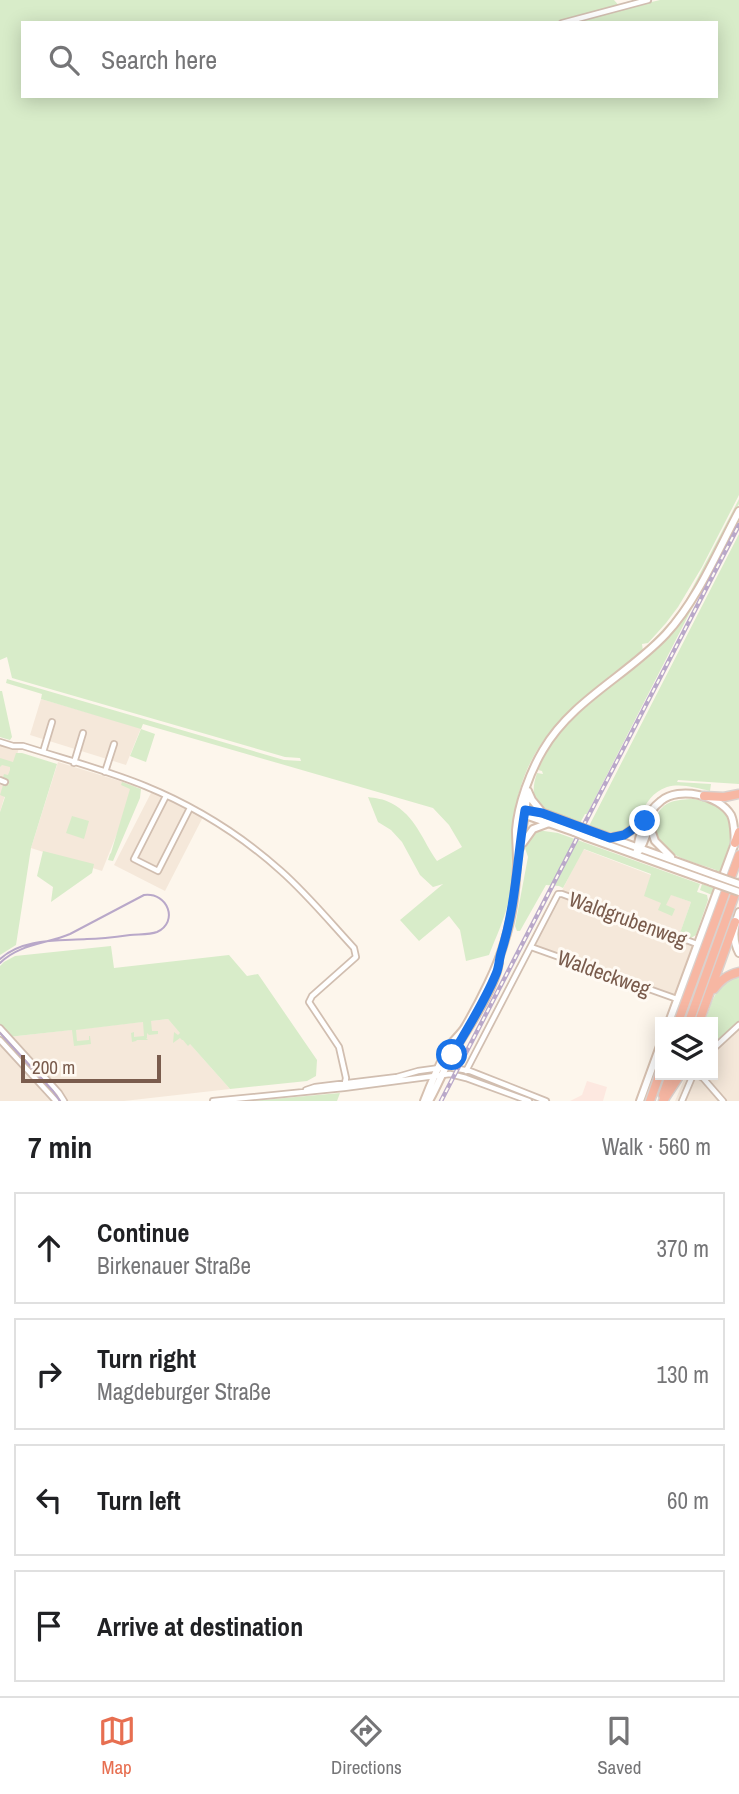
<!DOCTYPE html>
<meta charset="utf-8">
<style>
:root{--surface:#fff;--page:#f2f2f2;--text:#202124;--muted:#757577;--line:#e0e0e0;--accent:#e76f51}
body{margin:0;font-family:"Archivo Narrow",sans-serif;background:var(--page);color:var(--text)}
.controls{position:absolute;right:21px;bottom:21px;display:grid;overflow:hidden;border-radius:0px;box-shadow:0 4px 18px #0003}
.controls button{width:63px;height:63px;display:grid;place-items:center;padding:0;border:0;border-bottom:2px solid var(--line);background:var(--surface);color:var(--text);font:35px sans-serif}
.scale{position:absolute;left:21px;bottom:18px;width:140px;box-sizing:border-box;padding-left:7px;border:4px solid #7a5c4d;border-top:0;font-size:19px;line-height:24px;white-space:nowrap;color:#7a5c4d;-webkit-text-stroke:5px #fffaf3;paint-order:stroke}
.stop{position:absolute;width:21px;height:21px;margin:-16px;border:5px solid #1a73e8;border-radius:50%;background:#fff}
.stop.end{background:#1a73e8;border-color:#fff;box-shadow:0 2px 7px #0008}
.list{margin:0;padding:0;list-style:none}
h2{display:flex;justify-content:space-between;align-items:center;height:91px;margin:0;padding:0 28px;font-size:30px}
h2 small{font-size:23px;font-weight:400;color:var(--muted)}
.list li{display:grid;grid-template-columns:46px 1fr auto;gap:21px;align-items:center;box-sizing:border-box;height:112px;margin:0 14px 14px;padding:0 14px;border:2px solid var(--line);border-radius:0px}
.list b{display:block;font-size:26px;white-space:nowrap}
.list p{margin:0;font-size:23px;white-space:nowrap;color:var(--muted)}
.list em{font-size:23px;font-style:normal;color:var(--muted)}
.icon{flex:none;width:38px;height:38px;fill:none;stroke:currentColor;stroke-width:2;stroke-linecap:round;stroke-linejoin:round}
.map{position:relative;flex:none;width:739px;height:1101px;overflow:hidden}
.search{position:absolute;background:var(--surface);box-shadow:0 4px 18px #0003;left:21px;right:21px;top:21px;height:77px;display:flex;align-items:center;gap:18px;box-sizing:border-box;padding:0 24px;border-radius:0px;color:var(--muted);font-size:26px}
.sheet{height:595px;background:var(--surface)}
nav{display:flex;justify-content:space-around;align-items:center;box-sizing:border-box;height:98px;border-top:2px solid var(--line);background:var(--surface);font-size:19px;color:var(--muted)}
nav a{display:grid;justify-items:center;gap:4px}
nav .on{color:var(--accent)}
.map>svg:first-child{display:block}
.residential{fill:#f5e8da}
.commercial{fill:#fde8e0}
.green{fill:#d8ecc9;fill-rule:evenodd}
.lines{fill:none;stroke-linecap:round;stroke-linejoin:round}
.street-casing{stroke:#d1beb0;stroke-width:8}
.secondary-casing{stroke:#d6c0b0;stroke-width:10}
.highway-casing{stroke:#dad1cd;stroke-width:11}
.street{stroke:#fff;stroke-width:4.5}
.secondary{stroke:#fff;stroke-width:6}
.highway{stroke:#f7b7a3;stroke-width:8}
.tram{stroke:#b9a8c9;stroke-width:2}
.rail-casing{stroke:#b9a8c9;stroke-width:4.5}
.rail{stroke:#fffaf3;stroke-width:2;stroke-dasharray:5;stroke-linecap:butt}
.secondary-bridge-casing{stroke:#d6c0b0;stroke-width:10;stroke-linecap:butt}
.secondary-bridge{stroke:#fff;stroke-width:6}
.route{stroke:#1a73e8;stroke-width:9}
.labels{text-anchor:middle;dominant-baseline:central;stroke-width:6;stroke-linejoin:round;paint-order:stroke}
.street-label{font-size:21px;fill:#7a5c4d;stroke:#fffaf3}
</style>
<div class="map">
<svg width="739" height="1101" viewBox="0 0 739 1101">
<rect width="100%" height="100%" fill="#fdf6ec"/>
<path class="residential" d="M41,699l100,29 -15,37 -96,-30z
M0,742l19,6 -19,64z
M58,762l78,24 -34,85 -71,-23z
M152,791l51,26 -38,74 -51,-26z
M583,849l68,26 -3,11 43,16 -13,37 16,6 -19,50 -141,-49z
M168,1019l62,70 -106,12h-124v-62l3,2 5,-4z
M739,1020v81h-64l11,-26h27v-32z"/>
<path class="commercial" d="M587,1081l20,6 -4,14h-33l12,-6z"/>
<path class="green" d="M0,0h614l8,9 38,-9h79v495l-37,72 -24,40 -12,16 -18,20 -6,1 1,7c-61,48 -119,83 -129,168 -3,27 -1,54 -5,80 -4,19 -13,38 -20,56l-23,6 -6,-31 -11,-14 -30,25 -19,-21 43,-36 -10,3 -13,-12 -18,-33 -11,-12 -13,-8 -10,-25c7,1 16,2 23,6 25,13 31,37 46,58l25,-14 -13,-22 -16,-17 -290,-84 -2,5 -100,-30 1,-5 -36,-11 1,-4 277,81 17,1 -1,-3 -15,-1 -273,-79 -5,-21 -7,3zM23,23h693v73h-693z
M739,499v5l-52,99 -15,20 -20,20 -1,-1 19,-20 15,-20z
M739,534v250l-61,-4 -1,2 34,2 -1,7c-13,-3 -29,-8 -43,-4 -37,13 -18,63 -78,39z
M712,569l-125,245h-2l-5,9c-28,-10 -56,-12 -43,-50l6,1 -1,-3 -4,-1 13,-27 22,-25 86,-73z
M0,691h2l10,46 -2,3 -10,-3z
M141,729l14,5 -9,28 -16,-6z
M16,753h6l35,11 -26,84 -15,97 -16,10v-143l5,-15 -5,-2 3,-10 -3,-2 8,2 1,-3 -7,-2 2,-6 4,1 2,-5v-3l-8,-2 -2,2v-9l13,4z
M122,782l19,7 -1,9 -27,63 -5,-1 2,-6 1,-1 19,-64 -9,-4z
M693,799c27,5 45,12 37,44l-18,52 -12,-5 2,-6 9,3 5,-17c-16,-6 -37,-10 -51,-22 -13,-12 -14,-39 6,-46 6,-2 15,-3 22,-3z
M72,816l17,5 -5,18 -18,-6z
M537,830l21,3 142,51 -3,8 10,3 1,5 -12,35 -5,3 -11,-5 11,-31 -20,-7 -5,10 9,4 -3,7 -14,-6 3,-7 -17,-7 7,-22 -67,-25 -21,39 -4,-2 -13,-1 -26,46h-3l-2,-5 13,-69 -3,-9 6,-13z
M43,851l51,13 -2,9 -41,29 2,-15 -16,-11z
M111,946l3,22 115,-13 18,21 11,-2 59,86 -1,16 -9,5 -77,8 -40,-45 -2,2 -5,-6h-1l-2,-2 -7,5 1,-11 4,3 2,-2 -12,-14 -17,2 1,10h6v3l-9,1 -2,-2v5h-1l2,2h-11l-1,1 -4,1 -1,-9 3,-1v5l10,-1 -1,-14 -67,8 1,11 12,-1v-4h1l1,8 -17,2 -2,-16 -64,7 -8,-11v-60l4,-4 11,-6z
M739,976v45l-26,23v-22h-8c7,-21 10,-38 34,-46z
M340,1093l-3,8h-87z"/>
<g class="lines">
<g class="street-casing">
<path id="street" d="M562,23l86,-23
M0,742l13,4h10c41,13 83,24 122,40 49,20 96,49 136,85 26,23 49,51 73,77l2,9 -44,39 -3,6 30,45 7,31 -2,10
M43,752l9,-30
M74,763l9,-30
M105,772l9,-28
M0,780l5,2
M166,796l-32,63 24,12 32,-63
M531,947l146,52
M0,1028l59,65 5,8
M0,1040l56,61
M713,1049l26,-24
M466,1071l92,-177h4l135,50
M698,1075l5,3 20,23
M306,1090l9,-3 82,-10 21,-6 29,-4 23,4 76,30
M213,1101l131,-13 106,-14 16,4 63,23
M682,1101l11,-26"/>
</g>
<g class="secondary-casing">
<path id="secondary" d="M528,791l4,9 9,11
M522,810c19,-1 38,10 56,16
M524,813l4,3 46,16
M650,827l5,14 16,16
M589,830l125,45
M586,837l125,45
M613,837l11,-2 19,-13
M523,843l10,-14 16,-6
M520,848l8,-57
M639,851c7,-12 10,-23 12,-36
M636,855c3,-20 8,-41 25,-54 18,-15 58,-6 70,14 4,9 3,18 4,28l-66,179
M739,912c-5,13 -7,28 0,41
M424,1101c7,-18 15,-36 24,-53 5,-8 12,-13 17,-21 14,-24 33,-61 40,-87 8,-25 11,-52 12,-78 0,-11 -1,-22 -1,-32 2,-26 14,-58 27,-80 29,-50 85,-75 123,-116 32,-35 51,-82 73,-123
M429,1101c9,-16 16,-34 25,-50 14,-23 41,-62 45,-88
M640,1101l20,-55"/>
</g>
<g class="highway-casing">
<path id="highway" d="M704,796l20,1 15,-3
M735,843l4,-11
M714,989c7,-9 13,-14 25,-17
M678,1022l61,-167
M689,1022l50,-139
M699,1022l36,-100
M663,1095l7,-20
M650,1101l10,-28
M663,1101l17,-26"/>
</g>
<use href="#street" class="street"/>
<use href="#secondary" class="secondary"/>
<use href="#highway" class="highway"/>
<path class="tram" d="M0,959c23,-21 58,-18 87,-20 14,0 29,-2 43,-4 8,-1 19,0 27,-3 22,-10 11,-40 -13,-37l-74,39c-24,10 -51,10 -70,29
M0,1033l53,58 7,10"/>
<g class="rail-casing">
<path id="rail" d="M441,1101l298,-576"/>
</g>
<use href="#rail" class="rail"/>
<g class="secondary-bridge-casing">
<path id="secondary-bridge" d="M578,826l11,4
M574,832l12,5
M714,875l25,9
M711,882l28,10"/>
</g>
<use href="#secondary-bridge" class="secondary-bridge"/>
</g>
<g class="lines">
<path class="route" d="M452,1055c15,-26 32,-52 44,-81 3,-6 3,-14 5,-21 15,-47 16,-95 24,-143l17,3 68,25 14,-3 21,-14"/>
</g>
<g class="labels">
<g class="street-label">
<text transform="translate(628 919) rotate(20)">Waldgrubenweg</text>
<text transform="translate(604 973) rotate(20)">Waldeckweg</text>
</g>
</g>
</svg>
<div class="controls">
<button><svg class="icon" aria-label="layers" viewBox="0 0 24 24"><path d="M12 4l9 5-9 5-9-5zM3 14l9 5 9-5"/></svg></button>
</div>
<div class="scale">200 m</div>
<div class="stop" style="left:452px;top:1055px"></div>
<div class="stop end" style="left:645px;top:821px"></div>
<div class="search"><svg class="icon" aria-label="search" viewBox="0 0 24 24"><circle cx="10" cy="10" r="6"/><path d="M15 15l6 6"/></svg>Search here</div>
</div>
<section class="sheet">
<h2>7 min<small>Walk · 560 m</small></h2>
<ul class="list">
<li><svg class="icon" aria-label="ahead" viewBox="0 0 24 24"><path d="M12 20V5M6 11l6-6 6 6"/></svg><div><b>Continue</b><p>Birkenauer Straße</p></div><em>370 m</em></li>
<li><svg class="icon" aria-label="right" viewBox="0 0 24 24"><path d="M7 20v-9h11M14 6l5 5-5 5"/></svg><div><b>Turn right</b><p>Magdeburger Straße</p></div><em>130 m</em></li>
<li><svg class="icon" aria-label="left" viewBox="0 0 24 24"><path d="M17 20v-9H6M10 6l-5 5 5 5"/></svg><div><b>Turn left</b></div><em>60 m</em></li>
<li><svg class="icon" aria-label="arrive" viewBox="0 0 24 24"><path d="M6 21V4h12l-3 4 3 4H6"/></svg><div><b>Arrive at destination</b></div></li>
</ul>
</section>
<nav>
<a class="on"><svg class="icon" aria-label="map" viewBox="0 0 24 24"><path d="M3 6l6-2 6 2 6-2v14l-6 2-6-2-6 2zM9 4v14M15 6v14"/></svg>Map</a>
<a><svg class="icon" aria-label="directions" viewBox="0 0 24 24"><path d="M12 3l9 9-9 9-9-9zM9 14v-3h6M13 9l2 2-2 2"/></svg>Directions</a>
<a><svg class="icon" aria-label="saved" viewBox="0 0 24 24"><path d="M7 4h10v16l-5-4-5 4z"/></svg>Saved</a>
</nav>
